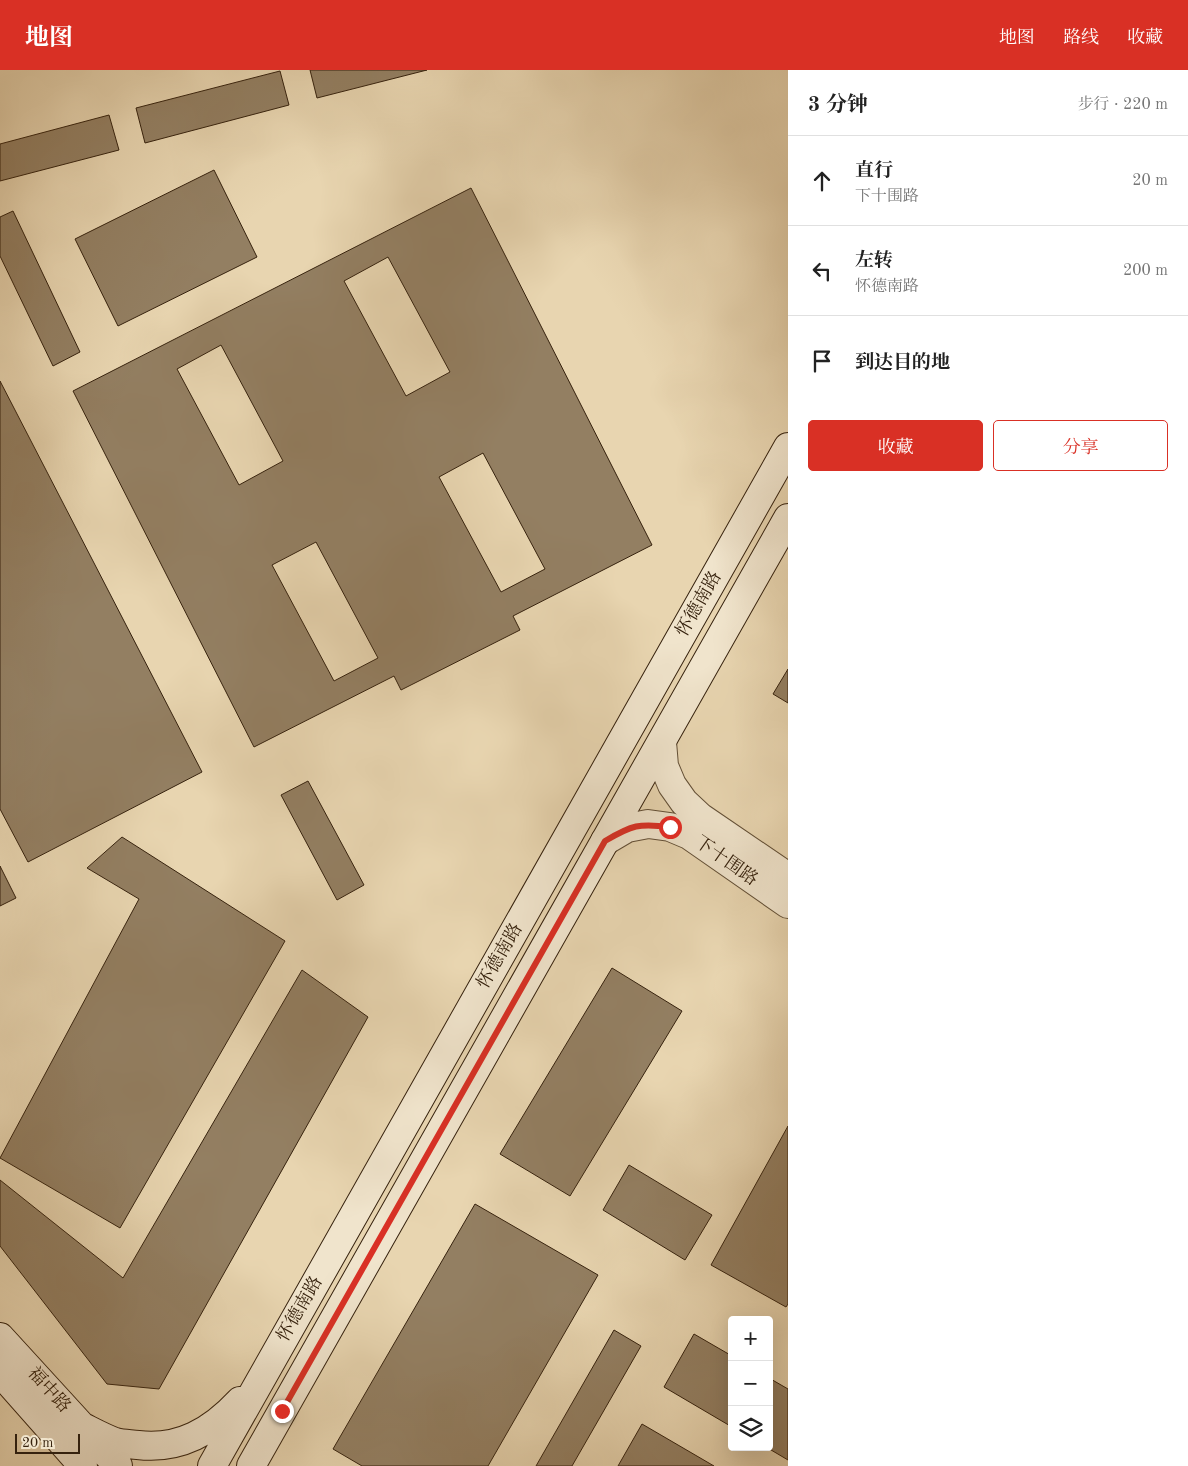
<!DOCTYPE html>
<html lang="zh">
<meta charset="utf-8">
<style>
:root{--surface:#fff;--page:#f2f2f2;--text:#222;--muted:#767676;--line:#e0e0e0;--accent:#d93025}
body{margin:0;font-family:"Old Standard TT","Noto Serif SC",serif;background:var(--page);color:var(--text)}
.controls{position:absolute;right:15px;bottom:15px;display:grid;overflow:hidden;border-radius:5px;box-shadow:0 5px 20px #0002}
.controls button{width:45px;height:45px;display:grid;place-items:center;padding:0;border:0;border-bottom:1px solid var(--line);background:var(--surface);color:var(--text);font:25px sans-serif}
.scale{position:absolute;left:15px;bottom:12px;width:65px;box-sizing:border-box;padding-left:5px;border:2px solid #36220e;border-top:0;font-size:14px;line-height:18px;white-space:nowrap;color:#36220e;-webkit-text-stroke:4px #f0e4cc;paint-order:stroke}
.stop{position:absolute;width:15px;height:15px;margin:-11px;border:4px solid #d93025;border-radius:50%;background:#fff}
.stop.end{background:#d93025;border-color:#fff;box-shadow:0 1px 5px #0008}
.list{margin:0;padding:0;list-style:none}
h2{display:flex;justify-content:space-between;align-items:center;height:65px;margin:0;padding:0 20px;font-size:21px}
h2 small{font-size:16px;font-weight:400;color:var(--muted)}
.list li{display:grid;grid-template-columns:32px 1fr auto;gap:15px;align-items:center;box-sizing:border-box;height:90px;padding:0 20px;border-top:1px solid var(--line)}
.list b{display:block;font-size:19px;white-space:nowrap}
.list p{margin:0;font-size:16px;white-space:nowrap;color:var(--muted)}
.list em{font-size:16px;font-style:normal;color:var(--muted)}
.actions{display:flex;gap:10px;padding:15px 20px}
.actions a{flex:1;padding:11px 0;border:1px solid var(--accent);border-radius:5px;text-align:center;font-size:18px;color:var(--accent)}
.actions .main{background:var(--accent);color:#fff}
.icon{flex:none;width:28px;height:28px;fill:none;stroke:currentColor;stroke-width:2;stroke-linecap:round;stroke-linejoin:round}
.map{position:relative;flex:none;width:788px;height:1396px;overflow:hidden}
header{display:flex;align-items:center;gap:30px;box-sizing:border-box;height:70px;padding:0 25px;background:var(--accent);color:#fff}
header strong{font-size:24px}
nav{display:flex;gap:28px;margin-inline-start:auto;font-size:18px}
main{display:flex}
aside{flex:1;background:var(--surface)}
.map>svg:first-child{display:block}
.building{fill:#937f62;stroke:#36220e;fill-rule:evenodd}
.lines{fill:none;stroke-linecap:round;stroke-linejoin:round}
.tertiary-casing{stroke:#624f36;stroke-width:30}
.secondary-casing{stroke:#36220e;stroke-width:30}
.tertiary{stroke:#f0e4cc;stroke-width:28}
.secondary{stroke:#f0e4cc;stroke-width:28}
.route{stroke:#d93025;stroke-width:6}
.labels{text-anchor:middle;dominant-baseline:central;stroke-width:5;stroke-linejoin:round;paint-order:stroke}
.street-label{font-size:18px;fill:#36220e;stroke:#f0e4cc}
</style>
<header>
<strong>地图</strong>
<nav><a>地图</a><a>路线</a><a>收藏</a></nav>
</header>
<main>
<div class="map">
<svg width="788" height="1396" viewBox="0 0 788 1396">
<rect width="100%" height="100%" fill="#e8d5b0"/>
<filter id="stains"><feTurbulence type="fractalNoise" baseFrequency=".004" numOctaves="4"/><feColorMatrix values="0 0 0 0 .2 0 0 0 0 .09 0 0 0 0 .02 0 0 0 .5 -.17"/></filter>
<radialGradient id="worn" r=".72"><stop offset=".6" stop-color="#630" stop-opacity="0"/><stop offset="1" stop-color="#630" stop-opacity=".3"/></radialGradient>
<path class="building" d="M310,0h117l-110,28z
M280,1l9,34 -144,38 -9,-35z
M109,45l10,35 -119,31v-37z
M214,100l43,87 -139,69 -43,-87z
M471,118l181,357 -139,71 7,14 -119,60 -7,-14 -140,71 -181,-356zM388,187l62,115 -44,24 -62,-115zM221,275l62,116 -44,24 -62,-116zM483,383l62,116 -44,23 -62,-115zM316,472l62,116 -44,23 -62,-116z
M13,141l67,141 -27,14 -53,-110v-39z
M0,311l202,391 -174,90 -28,-53z
M788,599v34l-15,-9z
M308,711l56,104 -27,15 -56,-105z
M122,767l163,104 -165,287 -120,-70 139,-259 -52,-31z
M0,796l16,32 -16,8z
M612,898l70,43 -112,185 -70,-42z
M302,900l66,47 -209,372 -52,-5 -107,-138v-66l123,98z
M788,1056v178l-2,3 -75,-42z
M629,1095l83,50 -27,45 -82,-50z
M475,1134l123,71 -110,191h-126l-29,-17z
M614,1260l27,16 -69,120h-36z
M694,1264l38,22v71l-68,-40z
M769,1308l19,11v71l-22,-13h3z
M642,1354l72,42h-96z"/>
<g class="lines">
<g class="tertiary-casing">
<path id="tertiary" d="M662,672l2,24 8,19 12,17 16,15 88,60
M605,771l22,-13 21,-4 22,3 19,8 99,69"/>
</g>
<g class="secondary-casing">
<path id="secondary" d="M0,1267l118,129
M0,1302l83,94
M83,1357c10,5 21,11 32,15 7,2 15,2 23,3 42,5 74,-14 102,-44
M212,1396l576,-1019
M251,1396l537,-948"/>
</g>
<use href="#tertiary" class="tertiary"/>
<use href="#secondary" class="secondary"/>
</g>
<g class="lines">
<path class="route" d="M282,1341l323,-570c27,-16 34,-18 65,-14"/>
</g>
<g class="labels">
<g class="street-label">
<text transform="translate(699 534) rotate(-60)">怀德南路</text>
<text transform="translate(726 791) rotate(35)">下十围路</text>
<text transform="translate(500 886) rotate(-60)">怀德南路</text>
<text transform="translate(300 1239) rotate(-60)">怀德南路</text>
<text transform="translate(49 1320) rotate(48)">福中路</text>
</g>
</g>
<rect width="100%" height="100%" filter="url(#stains)"/>
<rect width="100%" height="100%" fill="url(#worn)"/>
</svg>
<div class="controls">
<button>+</button>
<button>−</button>
<button><svg class="icon" aria-label="layers" viewBox="0 0 24 24"><path d="M12 4l9 5-9 5-9-5zM3 14l9 5 9-5"/></svg></button>
</div>
<div class="scale">20 m</div>
<div class="stop" style="left:670px;top:757px"></div>
<div class="stop end" style="left:282px;top:1341px"></div>
</div>
<aside>
<h2>3 分钟<small>步行 · 220 m</small></h2>
<ul class="list">
<li><svg class="icon" aria-label="ahead" viewBox="0 0 24 24"><path d="M12 20V5M6 11l6-6 6 6"/></svg><div><b>直行</b><p>下十围路</p></div><em>20 m</em></li>
<li><svg class="icon" aria-label="left" viewBox="0 0 24 24"><path d="M17 20v-9H6M10 6l-5 5 5 5"/></svg><div><b>左转</b><p>怀德南路</p></div><em>200 m</em></li>
<li><svg class="icon" aria-label="arrive" viewBox="0 0 24 24"><path d="M6 21V4h12l-3 4 3 4H6"/></svg><div><b>到达目的地</b></div></li>
</ul>
<div class="actions"><a class="main">收藏</a><a>分享</a></div>
</aside>
</main>
